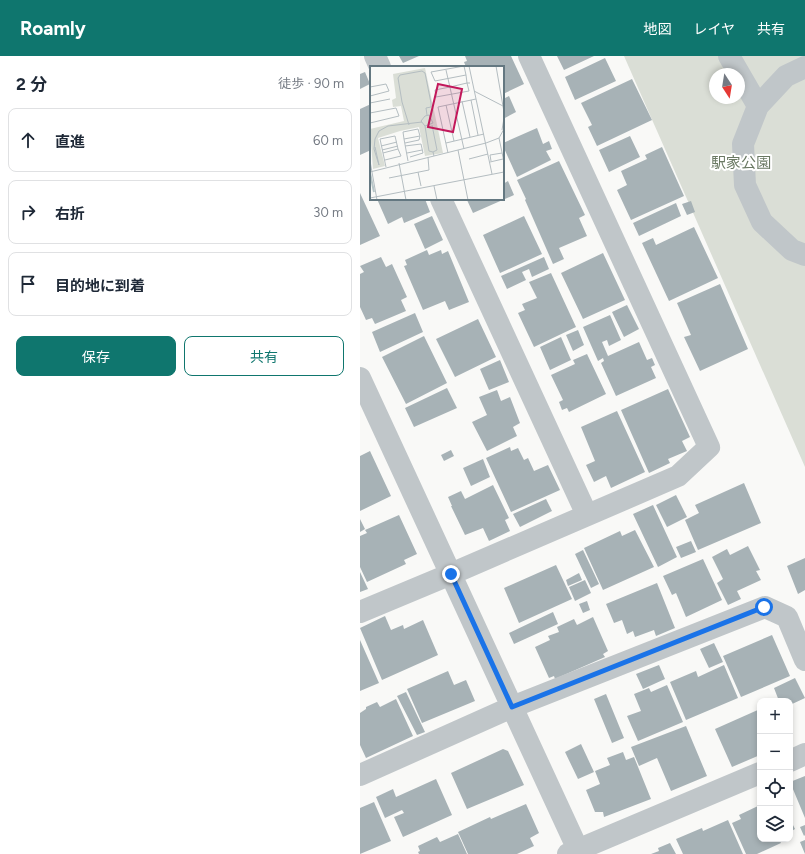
<!DOCTYPE html>
<html lang="ja">
<meta charset="utf-8">
<style>
:root{--surface:#fff;--page:#f2f2f3;--text:#1f2937;--muted:#747a83;--line:#e0e1e3;--accent:#0f766e}
body{margin:0;font-family:Figtree,"Noto Sans JP",sans-serif;background:var(--page);color:var(--text)}
.controls{position:absolute;right:12px;bottom:12px;display:grid;overflow:hidden;border-radius:8px;box-shadow:0 2px 6px #0003}
.controls button{width:36px;height:36px;display:grid;place-items:center;padding:0;border:0;border-bottom:1px solid var(--line);background:var(--surface);color:var(--text);font:20px sans-serif}
.compass{position:absolute;left:349px;top:12px;width:36px;height:36px;border-radius:50%;background:var(--surface);box-shadow:0 2px 6px #0003;rotate:168deg}
.stop{position:absolute;width:12px;height:12px;margin:-9px;border:3px solid #1a73e8;border-radius:50%;background:#fff}
.stop.end{background:#1a73e8;border-color:#fff;box-shadow:0 1px 4px #0008}
.list{margin:0;padding:0;list-style:none}
h2{display:flex;justify-content:space-between;align-items:center;height:52px;margin:0;padding:0 16px;font-size:17px}
h2 small{font-size:13px;font-weight:400;color:var(--muted)}
.list li{display:grid;grid-template-columns:26px 1fr auto;gap:12px;align-items:center;box-sizing:border-box;height:64px;margin:0 8px 8px;padding:0 8px;border:1px solid var(--line);border-radius:8px}
.list b{display:block;font-size:15px;white-space:nowrap}
.list em{font-size:13px;font-style:normal;color:var(--muted)}
.actions{display:flex;gap:8px;padding:12px 16px}
.actions a{flex:1;padding:9px 0;border:1px solid var(--accent);border-radius:8px;text-align:center;font-size:14px;color:var(--accent)}
.actions .main{background:var(--accent);color:#fff}
.icon{flex:none;width:22px;height:22px;fill:none;stroke:currentColor;stroke-width:2;stroke-linecap:round;stroke-linejoin:round}
.map{position:relative;flex:none;width:445px;height:798px;overflow:hidden}
header{display:flex;align-items:center;gap:24px;box-sizing:border-box;height:56px;padding:0 20px;background:var(--accent);color:#fff}
header strong{font-size:19px}
nav{display:flex;gap:22px;margin-inline-start:auto;font-size:14px}
main{display:flex}
aside{flex:1;background:var(--surface)}
.map>svg:first-child{display:block}
.green{fill:#daded6;fill-rule:evenodd}
.building{fill:#a7b2b6}
.lines{fill:none;stroke-linecap:round;stroke-linejoin:round}
.minor{stroke:#c0c6c9;stroke-width:22}
.route{stroke:#1a73e8;stroke-width:5}
.labels{text-anchor:middle;dominant-baseline:central;stroke-width:4;stroke-linejoin:round;paint-order:stroke}
.park-label{font-size:15px;fill:#6a7963;stroke:#fff}
.inset-river{fill:none;stroke:#b7c6c8;stroke-width:2}
.inset-road{fill:none;stroke:#b4bdc1;stroke-width:1}
.view{fill:#c2185b;fill-opacity:0.15;stroke:#c2185b;stroke-width:2}
.inset-edge{fill:none;stroke:#647881;stroke-width:2}
</style>
<header>
<strong>Roamly</strong>
<nav><a>地図</a><a>レイヤ</a><a>共有</a></nav>
</header>
<main>
<aside>
<h2>2 分<small>徒歩 · 90 m</small></h2>
<ul class="list">
<li><svg class="icon" aria-label="ahead" viewBox="0 0 24 24"><path d="M12 20V5M6 11l6-6 6 6"/></svg><div><b>直進</b></div><em>60 m</em></li>
<li><svg class="icon" aria-label="right" viewBox="0 0 24 24"><path d="M7 20v-9h11M14 6l5 5-5 5"/></svg><div><b>右折</b></div><em>30 m</em></li>
<li><svg class="icon" aria-label="arrive" viewBox="0 0 24 24"><path d="M6 21V4h12l-3 4 3 4H6"/></svg><div><b>目的地に到着</b></div></li>
</ul>
<div class="actions"><a class="main">保存</a><a>共有</a></div>
</aside>
<div class="map">
<svg width="445" height="798" viewBox="0 0 445 798">
<rect width="100%" height="100%" fill="#f9f9f7"/>
<path class="green" d="M264,0h181v411zM355,18h24v24h-24z"/>
<path class="building" d="M39,0h20l-16,7z
M105,0h46l13,28 -21,10v-27h-37l-2,-5 3,-1z
M197,0h37l-30,14z
M245,2l11,23 -41,19 -10,-23z
M5,16l5,12 -10,5v-15z
M272,23l20,41 -55,26 -9,-19 4,-2 -11,-22z
M149,40l7,16 -13,7v-20z
M11,48v46l-11,5v-46z
M177,72l6,16 6,-3 3,8 -6,2 5,9 -34,17 -14,-31v-3z
M270,80l10,21 -31,15 -10,-22z
M302,91l22,49 -53,24 -14,-30 10,-5 -6,-14 26,-12 -2,-4z
M199,105l26,54 -6,3 8,18 -28,12 5,11 -11,5 -28,-64 1,-1 -9,-19z
M148,125l6,14 -41,18 -6,-13 3,-1h33v-15z
M0,137l20,43 -20,9z
M17,143h48l5,13 -26,11 -2,-6 -14,7z
M331,145l4,11 -8,3 -5,-11z
M316,147l5,13 -42,20 -6,-13z
M72,160l11,24 -18,9 -11,-25z
M164,160l18,38 -42,19 -17,-38z
M334,171l24,51 -49,23 -27,-58 11,-5 3,7z
M67,194l2,5 12,-5 1,4 6,-3 21,51 -20,8 -4,-9 -22,9 -19,-44 3,-1 -2,-5z
M243,197l22,47 -42,19 -22,-46z
M21,201l5,10 6,-3 15,33 -6,3 5,11 -31,13 -3,-6 -6,2 -6,-13v-33l4,-2 -4,-6z
M184,201l5,12 -17,8 -3,-8 -7,3 4,8 -19,9 -6,-13z
M191,217l25,54 -42,20 -16,-34 7,-3 -3,-6 15,-6 -8,-16z
M360,228l28,65 -48,22 -16,-34 7,-2 -14,-32z
M267,249l12,24 -15,8 -12,-25z
M55,257l8,19 -43,20 -8,-20z
M250,259l11,25 -12,6 -2,-6 -5,2 6,14 31,-14 8,18 5,-2 3,7 -4,2 5,11 -40,18 -15,-33 3,-2 -1,-3 -5,3 -15,-34z
M118,263l18,38 -41,20 -19,-38z
M218,274l6,15 -11,6 -7,-16z
M64,280l23,47 -41,21 -24,-47z
M201,281l10,23 -21,10 -10,-23z
M227,298l19,40 -37,18 -2,-4 -5,2 -3,-8 4,-2 -12,-25 24,-11 -2,-4z
M140,304l9,22 -20,8 -9,-21z
M87,332l10,20 -43,19 -9,-19z
M308,333l22,48 -8,4 5,10 -19,8 2,4 -21,10 -28,-63z
M137,334l4,11 9,-4 10,26 -7,4 4,9 -30,15 -15,-29 15,-7 -8,-18z
M257,355l28,61 -34,16 -5,-12 -12,6 -8,-17 9,-4 -14,-34z
M150,391l1,4 7,-3 6,12 4,-2 6,13 14,-6 12,25 -49,22 -25,-54z
M91,394l3,6 -10,5 -3,-6z
M10,395l21,45 -31,15v-55z
M123,403l7,18 -19,9 -8,-18z
M384,427l17,40 -63,27 -13,-30 14,-7 -4,-8z
M133,429l16,33 -4,2 5,11 -21,10 -6,-13 -18,7 -14,-29h1l-4,-9 13,-6 4,8z
M316,439l11,22 -20,10 -11,-22z
M186,443l6,12 -32,16 -7,-13z
M293,449l24,52 -19,10 -25,-53z
M39,459l18,39 -13,6 2,4 -39,18 -7,-15v-31l7,-3 -2,-3z
M0,463l5,10 -5,3z
M275,474l19,37 -51,23 -19,-42 36,-17 2,5z
M331,485l5,11 -15,6 -5,-11z
M388,490l12,24 -4,1 5,9 -24,11 4,8 -13,6 -11,-22 6,-4 -11,-22 15,-8 3,6z
M223,494l16,34 -8,4 -16,-34z
M445,502v32l-7,4 -11,-28z
M343,503l19,41 -36,17 -10,-24 -4,2 -9,-19z
M196,509l16,34 -53,24 -15,-35z
M0,516l8,17 -8,3z
M219,517l3,7 -14,6 -2,-6z
M225,524l6,13 -16,8 -6,-14z
M297,527l18,45 -19,8 -2,-6 -19,7 -2,-6 -6,3 -5,-14 -8,3 -8,-19z
M227,545l3,9 -7,3 -4,-9z
M193,556l5,12 -44,20 -5,-11z
M25,560l6,14 12,-5 1,4 19,-9 15,35 -56,25 -22,-52z
M233,561l15,34 -5,3 2,3 -50,22 -1,-3 -5,2 -14,-31 15,-7 -2,-4 11,-4 -2,-5 17,-8 3,6z
M412,579l18,41 -49,21 -18,-41z
M0,584l19,43 -19,8z
M354,587l9,19 -14,6 -9,-19z
M299,609l6,14 -22,10 -7,-15z
M364,609l14,33 -52,22 -16,-38 26,-11 2,6z
M88,615l6,14 12,-5 9,21 -53,22 -15,-34z
M435,622l10,20 -15,7v-4h-11l-5,-13z
M307,629l16,37 -45,19 -11,-25 14,-5 -7,-17 15,-6 2,4z
M46,636l19,40 -8,3 -20,-39z
M246,638l18,44 -12,5 -18,-44z
M36,643l17,37 -47,22 -6,-13v-32l6,-4v-2l11,-5 3,5z
M400,653v46l-28,12 -17,-38z
M326,670l21,50 -36,15 -14,-33 -18,8 -8,-19z
M221,688l13,28 -16,7 -13,-27z
M143,693l5,2 16,34 -57,24 -16,-36z
M263,696l3,8 8,-3 17,42 -47,18 -1,-5h-8l-9,-22 14,-6 -5,-13 15,-6 -3,-7z
M445,720v42l-15,-36z
M76,723l16,36 -49,22 -9,-20 10,-4 -2,-3 -17,8 -9,-21 17,-8 3,8z
M400,745v38h19l2,4 -24,11h-11l-14,-31 9,-4 -2,-4 19,-9 -1,-3z
M14,746l17,39 -31,13v-46z
M166,748l13,29 -9,5 4,8 -17,8h-49l-10,-22 32,-15 1,2z
M430,763l5,10 -5,3z
M368,764l15,34h-60l-7,-15 26,-11 1,3z
M445,769v10l-1,1 -4,-9z
M98,778l9,20h-48l-1,-2 2,-1 -2,-5 19,-9 3,5z
M445,784v14l-5,-12z
M310,787l6,11h-25l8,-3 -1,-3z"/>
<g class="lines">
<path class="minor" d="M15,0l5,11
M369,0l29,50
M445,11l-19,9 -28,30 -15,38 2,41 17,37 30,28 13,5
M81,143l146,316
M0,322l220,476
M0,556l91,-38 227,-98 31,-29 -180,-391
M430,705l15,-7
M0,719l152,-68 253,-100 22,10 18,43
M208,798l192,-81"/>
</g>
<g class="lines">
<path class="route" d="M91,518l61,133 252,-100"/>
</g>
<g class="labels">
<g class="park-label">
<text x="381" y="107">駅家公園</text>
</g>
</g>
<g transform="translate(10 10)">
<rect width="134" height="134" fill="#f9f9f7"/>
<path d="M55,2l18,85 -18,3 -6,-29 -19,4 -22,7 7,28 -12,3 -3,-40 34,-8 -3,-15 -8,1 -1,-7 4,-2 -3,-24z" fill="#daded6"/>
<path class="inset-river" d="M0,107l4,19"/>
<path class="inset-road" d="M99,0l23,108M126,0l8,46M76,4l18,79M96,9l-31,6 -4,-9 33,-6 2,9 1,8 2,8 -33,6 -1,-7 15,-3 17,-4h3M0,21l16,-3 3,7 -19,5M104,25l29,15M101,34l7,35M92,35l8,36M0,37l20,-4M76,39l8,36M0,47l26,-5 3,8 -29,7M39,59l-7,-23 -4,-24 2,-3 22,-4 3,2 6,30v4l-5,1 1,7M62,59l5,25 -4,2 1,4M55,60l8,-3 -4,-8 -4,1 -4,5 4,5 4,25 4,1M132,64l2,-12M129,72l5,24M34,73l16,-3 -2,-7 -15,3 1,7 4,22M35,77l14,-3 1,-4M76,77l38,-9M11,80l16,-4M35,80l16,-2 2,9 -13,4M5,81l4,18 -5,-16 1,-10 4,-8 9,-5 34,-4M12,84l16,-4M88,84l10,50M13,87l15,-4 -3,-13 -15,3 6,28M37,87l15,-3M78,87l-10,-46 38,-8M99,93l19,-5M15,94l16,-4 -3,-7M0,95l7,39M121,95l-1,-6 12,-2M120,96l13,-3M29,97l7,37M0,106l116,-29 13,-5 5,-9M48,106l3,14M19,112l40,-8 -1,-13M64,120l3,14M0,132l134,-26"/>
<path class="view" d="M68,18l24,5 -9,43 -25,-5z"/>
<rect width="134" height="134" class="inset-edge"/>
</g>
</svg>
<div class="controls">
<button>+</button>
<button>−</button>
<button><svg class="icon" aria-label="locate" viewBox="0 0 24 24"><circle cx="12" cy="12" r="6"/><path d="M12 2v4M12 18v4M2 12h4M18 12h4"/></svg></button>
<button><svg class="icon" aria-label="layers" viewBox="0 0 24 24"><path d="M12 4l9 5-9 5-9-5zM3 14l9 5 9-5"/></svg></button>
</div>
<svg class="compass" viewBox="-18 -18 36 36"><path d="M0-13l5 13h-10z" fill="#e53935"/><path d="M0 13l5-13h-10z" fill="#747a83"/></svg>
<div class="stop" style="left:404px;top:551px"></div>
<div class="stop end" style="left:91px;top:518px"></div>
</div>
</main>
